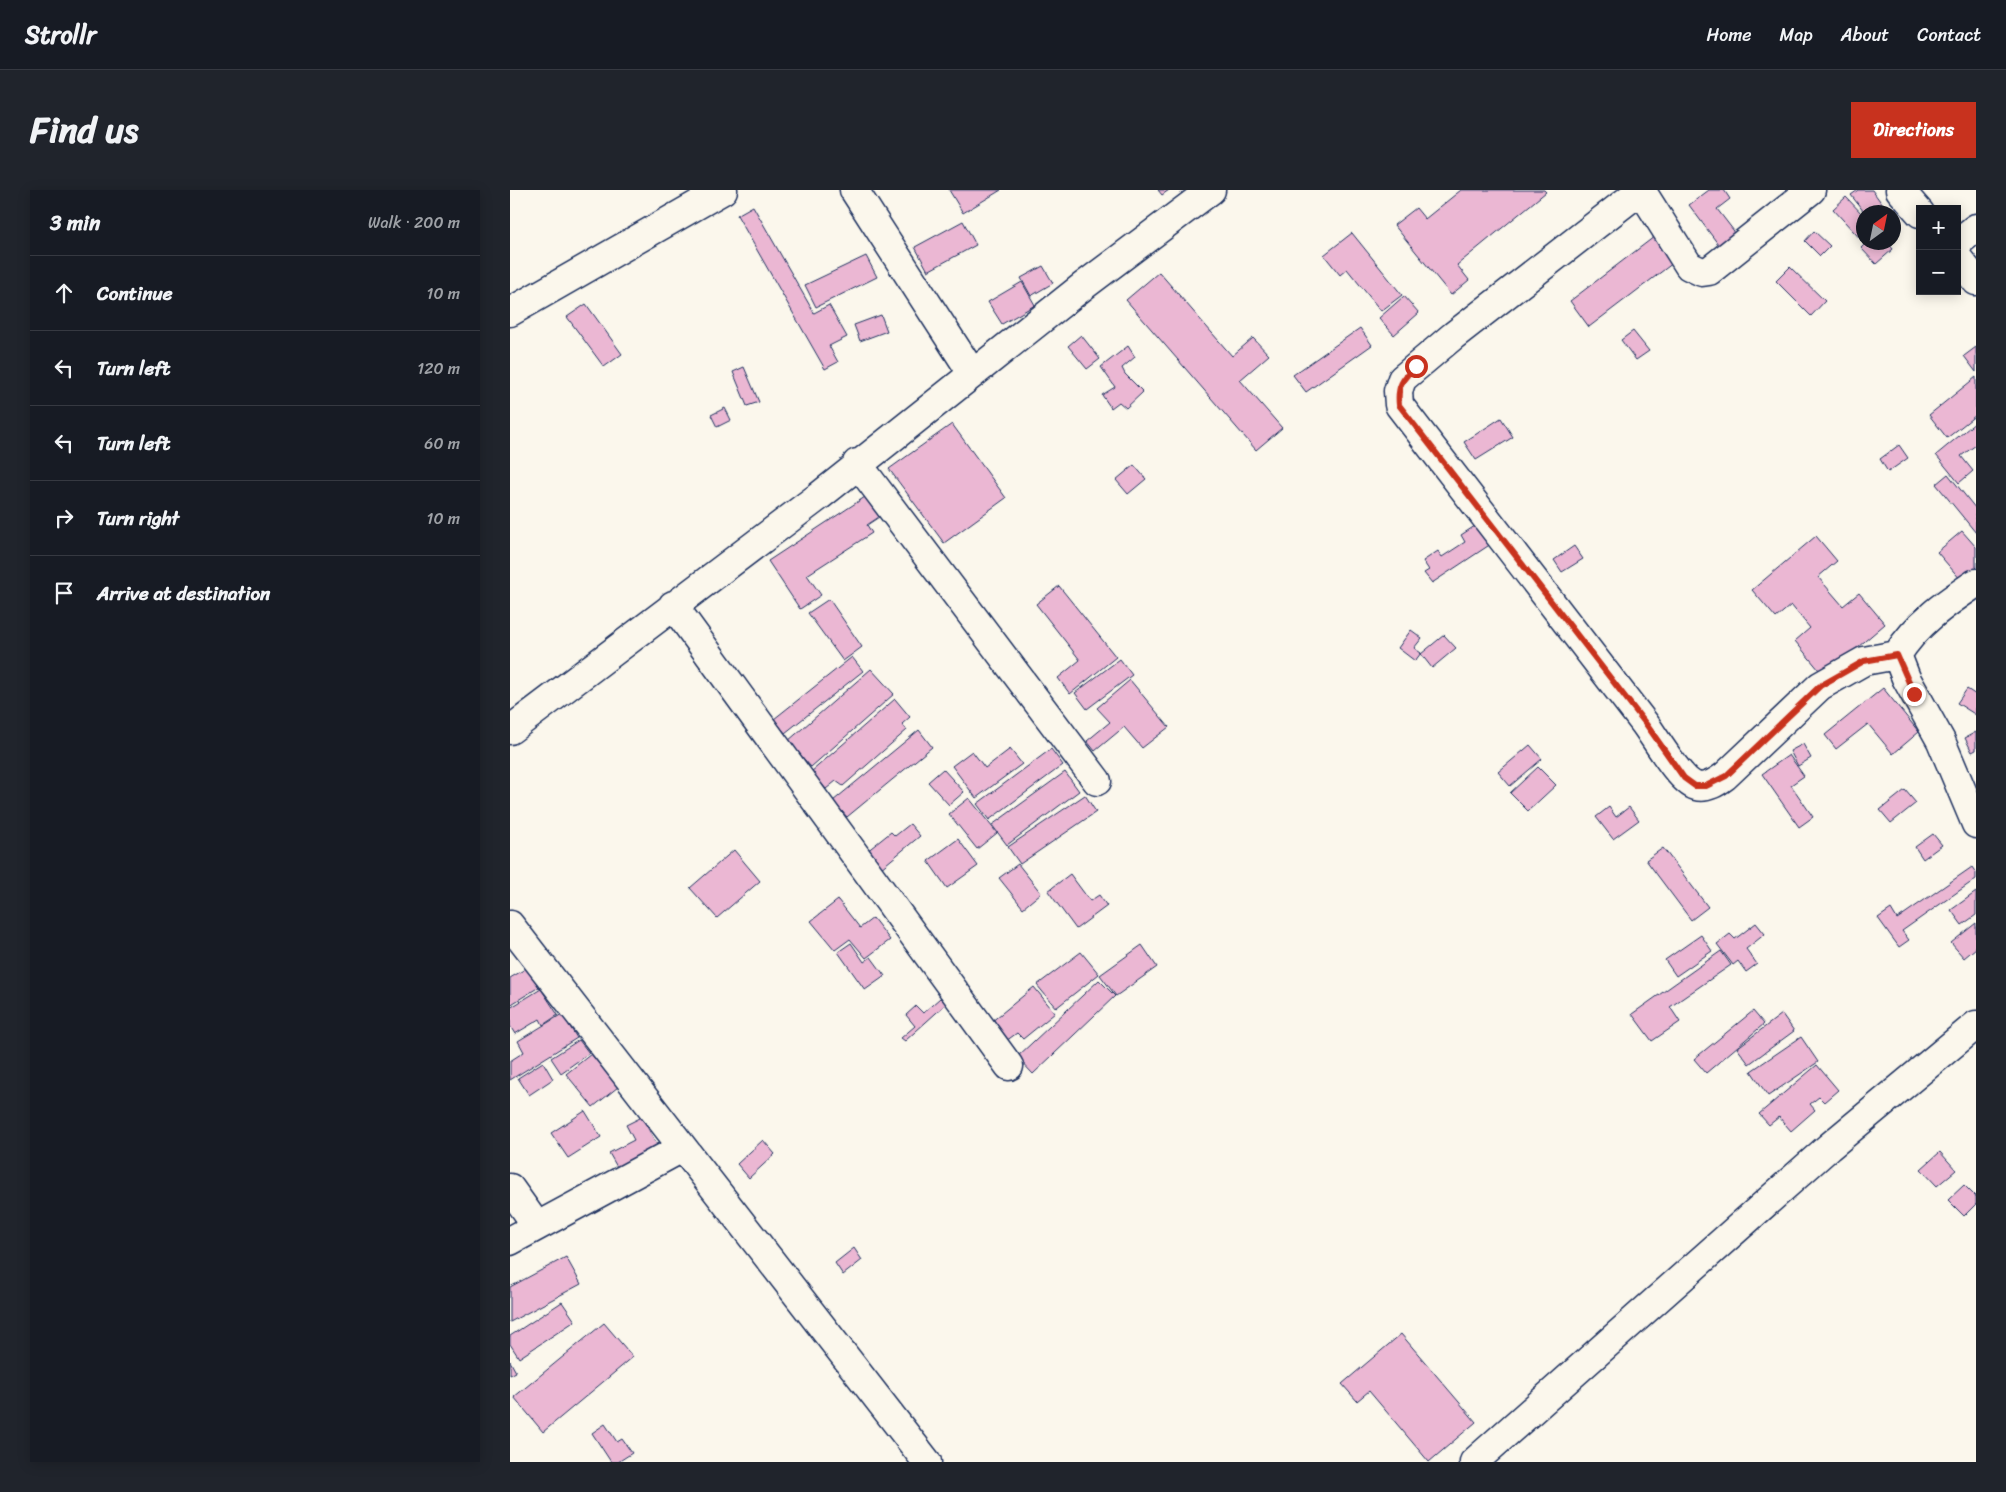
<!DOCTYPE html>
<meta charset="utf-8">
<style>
:root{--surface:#171b24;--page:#20242c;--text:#f1f3f6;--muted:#9ea1a6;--line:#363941;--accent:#c8321e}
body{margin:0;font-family:Sriracha,sans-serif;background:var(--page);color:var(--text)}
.controls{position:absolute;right:15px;top:15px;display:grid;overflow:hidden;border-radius:0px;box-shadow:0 2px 12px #0003}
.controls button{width:45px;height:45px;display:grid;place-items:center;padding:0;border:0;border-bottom:1px solid var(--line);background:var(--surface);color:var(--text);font:25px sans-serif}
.compass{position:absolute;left:1346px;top:15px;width:45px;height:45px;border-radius:50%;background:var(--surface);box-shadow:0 2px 12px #0003;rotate:33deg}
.stop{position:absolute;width:15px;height:15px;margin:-11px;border:4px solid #c8321e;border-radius:50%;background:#fff}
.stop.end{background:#c8321e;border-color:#fff;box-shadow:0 1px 5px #0008}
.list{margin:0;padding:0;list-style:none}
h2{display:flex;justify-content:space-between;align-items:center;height:65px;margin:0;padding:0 20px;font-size:21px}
h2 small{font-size:16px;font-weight:400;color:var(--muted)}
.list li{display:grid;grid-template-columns:32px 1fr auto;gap:15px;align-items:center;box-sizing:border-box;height:75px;padding:0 20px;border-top:1px solid var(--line)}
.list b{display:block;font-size:19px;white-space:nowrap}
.list em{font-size:16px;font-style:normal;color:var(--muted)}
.icon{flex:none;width:28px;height:28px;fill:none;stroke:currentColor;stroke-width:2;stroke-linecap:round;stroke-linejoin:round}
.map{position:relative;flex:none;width:1466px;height:1272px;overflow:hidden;border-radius:0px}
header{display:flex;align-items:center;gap:30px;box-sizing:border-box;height:70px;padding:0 25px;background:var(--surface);border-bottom:1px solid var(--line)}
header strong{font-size:24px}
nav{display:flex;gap:28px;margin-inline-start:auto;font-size:18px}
.intro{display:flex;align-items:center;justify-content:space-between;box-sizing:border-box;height:120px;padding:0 30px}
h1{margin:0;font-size:35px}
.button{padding:12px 22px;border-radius:0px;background:var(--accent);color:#fff;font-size:18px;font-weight:700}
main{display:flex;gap:30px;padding:0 30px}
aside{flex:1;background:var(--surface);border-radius:0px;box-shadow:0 2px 12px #0003}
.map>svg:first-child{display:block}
.building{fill:#ebb7d3;stroke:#1b2f5e}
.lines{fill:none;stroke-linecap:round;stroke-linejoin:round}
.minor-casing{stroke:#1b2f5e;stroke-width:31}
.minor{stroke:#fbf7ec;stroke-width:28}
.route{stroke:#c8321e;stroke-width:6}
</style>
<header>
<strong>Strollr</strong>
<nav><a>Home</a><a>Map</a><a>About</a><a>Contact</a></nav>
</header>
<div class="intro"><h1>Find us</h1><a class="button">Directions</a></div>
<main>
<aside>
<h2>3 min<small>Walk · 200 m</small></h2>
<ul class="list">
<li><svg class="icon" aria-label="ahead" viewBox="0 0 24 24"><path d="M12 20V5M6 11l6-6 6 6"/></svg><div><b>Continue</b></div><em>10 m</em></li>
<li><svg class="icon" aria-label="left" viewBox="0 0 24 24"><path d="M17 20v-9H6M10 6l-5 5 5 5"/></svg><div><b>Turn left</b></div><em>120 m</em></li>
<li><svg class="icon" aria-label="left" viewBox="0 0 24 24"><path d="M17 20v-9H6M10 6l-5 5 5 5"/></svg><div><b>Turn left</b></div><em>60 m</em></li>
<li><svg class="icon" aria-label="right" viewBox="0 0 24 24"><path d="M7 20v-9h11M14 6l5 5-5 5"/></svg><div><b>Turn right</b></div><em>10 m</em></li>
<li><svg class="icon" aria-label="arrive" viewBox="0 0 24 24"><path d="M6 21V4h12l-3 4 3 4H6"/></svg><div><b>Arrive at destination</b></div></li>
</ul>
</aside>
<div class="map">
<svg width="1466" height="1272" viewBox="0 0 1466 1272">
<rect width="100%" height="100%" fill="#fbf7ec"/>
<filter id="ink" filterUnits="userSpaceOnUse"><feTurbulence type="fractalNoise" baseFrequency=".02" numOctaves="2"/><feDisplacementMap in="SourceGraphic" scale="10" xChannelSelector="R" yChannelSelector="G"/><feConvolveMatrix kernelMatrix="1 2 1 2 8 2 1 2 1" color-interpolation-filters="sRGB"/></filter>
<g filter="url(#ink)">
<path class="building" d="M439,0h52l-38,23z
M648,0h11l-7,5z
M951,0h83l2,2 -89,73 12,15 -18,15 -57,-70 22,-17 9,11z
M1199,0h15l6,9 -13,10 20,26 -16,13 -32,-43z
M1348,0h14l16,22h-24l-13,-17z
M1336,7l18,19v26h23l6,7 -17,15 -15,-16 4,-4 -32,-35z
M243,16l61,107 15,-8 18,32 -18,9 9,16 -13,7 -88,-154z
M453,31l13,24 -48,26 -13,-24z
M1304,41l16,15 -10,10 -15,-15z
M842,43l50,62 -21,16 -34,-42 -7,6 -16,-20z
M1144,47l19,26 -84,64 -19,-26z
M356,66l11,21 -61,30 -11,-22z
M533,76l10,17 -22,13 -10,-18z
M1280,77l35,34 -14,15 -35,-35z
M649,82l73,84 21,-18 16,17 -29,25 42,48 -26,22 -130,-150z
M512,92l13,23 -33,19 -14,-22z
M894,106l15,17 -25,22 -15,-17z
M76,114l36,50 -18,13 -37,-50z
M371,125l6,16 -27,10 -6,-16z
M850,138l12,17 -66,47 -13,-17z
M1123,141l16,20 -13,9 -15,-20z
M571,145l19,24 -13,10 -19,-23z
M618,156l7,11 -13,11 3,6 18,18 -17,16 -7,-6 -8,6 -9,-13 13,-8 -14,-20z
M1466,157v25l-12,-16z
M234,177l15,35 -12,4 -14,-34z
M1466,187v38l-29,23 -18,-23z
M215,218l6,12 -14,7 -6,-12z
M991,228l12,19 -37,23 -12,-18z
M1466,232v23l-15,11 12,15 -14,12 -23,-28z
M442,234l54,74 -62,45 -55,-74z
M1389,255l9,13 -20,14 -8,-13z
M624,275l12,14 -18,15 -12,-14z
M1438,284l28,35v24l-40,-49z
M358,305l14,20 -15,10 5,8 -65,42 14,20 -21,14 -32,-48z
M968,334l13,20 -59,39 -8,-10 5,-3 -6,-9 15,-10 4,6 23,-15 -4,-7z
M1452,341l14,16v20l-15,13 -24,-28z
M1306,346l21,25 -19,16 25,29 16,-13 26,31 -61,52 -29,-35 15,-13 -19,-23 -15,13 -24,-28z
M1064,356l9,13 -21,13 -8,-12z
M549,396l57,71 -46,37 -12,-16 22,-18 -44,-56z
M319,409l33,48 -19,14 -35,-48z
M901,440l11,8 -8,10 7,5 -6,8 -17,-13z
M934,445l12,13 -24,20 -11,-14z
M342,467l11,14 -78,62 -11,-14z
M610,469l12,16 -45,34 -12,-16z
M361,479l23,25 -83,73 -23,-26z
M620,490l39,47 -27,21 -18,-21 -29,24 -8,-10 23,-19 -13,-14z
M1373,498l36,44 -26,22 -25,-30 -32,25 -11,-14z
M1457,499l9,6v20l-19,-12z
M385,509l15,18 -8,7 5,6 -64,56 -7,-5 -10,8 -15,-17z
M409,540l13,17 -85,70 -14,-16z
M1466,542v18l-4,2 -7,-14z
M1293,554l8,14 -13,8 -8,-15z
M1020,555l12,14 -32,27 -12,-14z
M500,559l12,15 -46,34 -24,-32 20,-15 13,17z
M541,559l12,16 -74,55 -12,-16z
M1279,565l15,21 -13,9 22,32 -14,10 -37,-53z
M1028,577l18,18 -28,26 -18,-18z
M433,579l21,23 -15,13 -21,-23z
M555,582l14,19 -72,54 -15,-20z
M1395,600l11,13 -25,20 -11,-13z
M575,605l11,17 -76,52 -12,-17z
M459,608l28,35 -20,16 -28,-35z
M1099,617l7,10 13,-10 10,13 -26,19 -17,-22z
M400,634l10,12 -40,33 -14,-17 25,-20 4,4z
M1423,644l9,11 -19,14 -8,-12z
M448,649l20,27 -31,22 -19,-27z
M1153,658l45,59 -17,13 -45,-60z
M224,660l26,31 -43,37 -27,-30z
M508,674l23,29 -18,15 -24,-30z
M1462,677l4,6v6l-74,52 7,9 -10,7 -21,-29 13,-9 6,10z
M560,684l20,27 9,-6 8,11 -31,23 -28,-38z
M1466,702v23l-14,10 -11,-15z
M328,710l22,28 13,-10 17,22 -24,18 -16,-19 -15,11 -24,-29z
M1246,733l9,11 -19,15 11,15 -11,8 -8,-11 -5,4 -16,-21 13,-10 5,5z
M1466,733v25l-12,10 -13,-15z
M1191,745l11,16 -36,25 -11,-16z
M341,753l13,19 7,-5 14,19 -20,14 -27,-38z
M632,755l15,22 -41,29 -16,-21z
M1211,761l10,14 -61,42 10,15 -28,19 -20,-27z
M571,762l18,22 -43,34 -19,-23z
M17,778l12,19 -29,18v-27z
M589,790l16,16 -82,78 -16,-17z
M524,797l21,26 -32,26 -6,-6 -11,8 -15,-19z
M31,799l17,26 -15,10 -3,-6 -25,15 -5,-8v-18z
M430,808l6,6 -41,37 -4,-3 14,-12 -9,-11 10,-9 7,7z
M1243,821l11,13 -58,49 -12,-14z
M52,824l15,24 -67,42v-19l14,-9 -6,-11z
M1272,824l12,17 -45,33 -12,-16z
M1291,847l17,25 -50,34 -17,-25z
M69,850l10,13 -28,20 -10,-15z
M81,864l27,33 -25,20 -27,-33z
M33,872l10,17 -24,16 -11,-17z
M1307,875l21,25 -14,12 -5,-5 -9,7 5,6 -24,21 -12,-14 -10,8 -10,-11z
M75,921l16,26 -33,21 -17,-25z
M132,927l15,28 -40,22 -8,-14 25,-13 -8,-15z
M253,950l12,14 -26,24 -12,-14z
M1430,962l16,18 -19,16 -16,-17z
M1454,995l12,12v7l-12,12 -16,-16z
M344,1058l8,12 -19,15 -8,-12z
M56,1067l15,27 -71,38v-35z
M52,1112l13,19 -56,37 -9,-14v-8z
M94,1133l29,34 -90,75 -29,-35z
M891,1144l75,88 -47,40 -60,-71 -12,10 -15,-17z
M0,1171l6,11 -6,3z
M95,1234l12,18 5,-3 10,14 -14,9h-7l-19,-29z"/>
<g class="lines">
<g class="minor-casing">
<path id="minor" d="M344,0l118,183
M1131,0l-188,146 -51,43 -4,12 1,14 246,319c11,15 35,57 51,62 11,3 21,-4 29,-10l95,-90 44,-25 33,-6
M1131,0l48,76 13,6 7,-1 102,-81
M1390,0l20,23
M1447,53l19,-15
M1447,67l19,24
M0,122l213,-122
M347,273l240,318
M1466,393c-30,20 -60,41 -79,72l9,23 35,63 35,83
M163,415l336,461
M0,540l308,-233 264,-210 129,-97
M0,735l417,537
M0,998l27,38
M0,1051l172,-93
M964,1272l355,-315 147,-122"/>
</g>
<use href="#minor" class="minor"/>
</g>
</g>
<g class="lines" filter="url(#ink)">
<path class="route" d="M906,176c-14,13 -19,20 -17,39l247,319 38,54 11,8h11l20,-10 94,-90 44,-25 33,-6 17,39"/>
</g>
</svg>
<div class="controls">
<button>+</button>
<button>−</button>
</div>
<svg class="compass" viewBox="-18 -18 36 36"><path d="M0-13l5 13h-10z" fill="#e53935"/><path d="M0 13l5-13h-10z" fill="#9ea1a6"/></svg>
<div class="stop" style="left:906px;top:176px"></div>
<div class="stop end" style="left:1404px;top:504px"></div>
</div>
</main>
